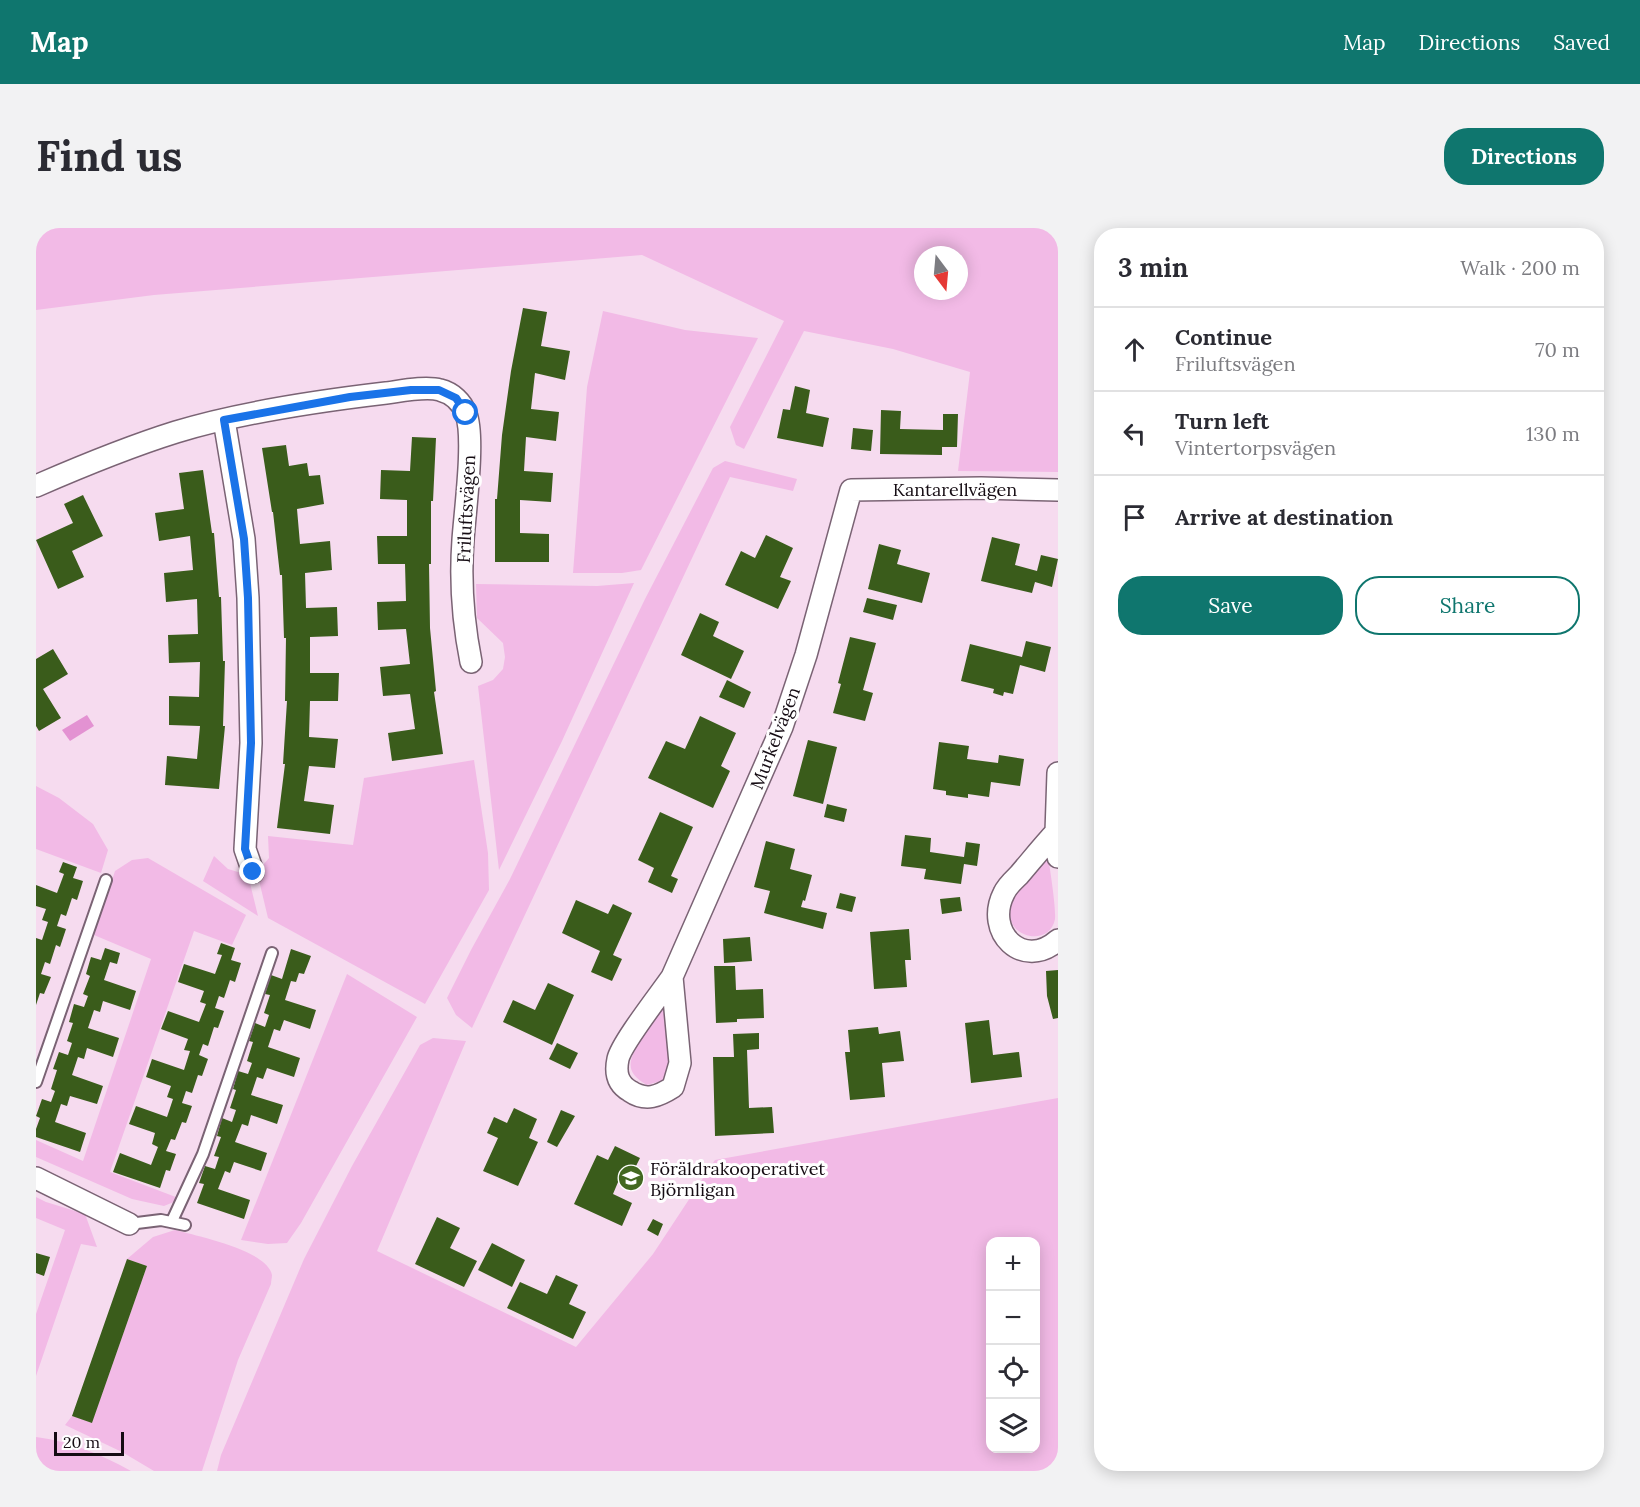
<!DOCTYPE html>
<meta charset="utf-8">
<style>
:root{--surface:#fff;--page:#f2f2f3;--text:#2b2b33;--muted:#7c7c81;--line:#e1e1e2;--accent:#0f766e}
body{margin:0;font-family:Lora,serif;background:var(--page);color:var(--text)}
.controls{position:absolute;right:18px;bottom:18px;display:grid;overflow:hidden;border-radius:12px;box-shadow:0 3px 15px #0003}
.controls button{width:54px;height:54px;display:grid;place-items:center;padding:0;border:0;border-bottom:2px solid var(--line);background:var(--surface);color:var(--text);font:30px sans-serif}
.compass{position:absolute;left:878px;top:18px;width:54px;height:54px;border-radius:50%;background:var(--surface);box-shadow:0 3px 15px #0003;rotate:164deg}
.scale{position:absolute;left:18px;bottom:15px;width:70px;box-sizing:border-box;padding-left:6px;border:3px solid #150c13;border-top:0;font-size:16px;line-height:21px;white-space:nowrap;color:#150c13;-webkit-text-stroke:4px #fff;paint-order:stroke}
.stop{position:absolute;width:18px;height:18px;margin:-14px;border:4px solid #1a73e8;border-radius:50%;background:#fff}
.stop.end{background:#1a73e8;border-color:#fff;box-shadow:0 2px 6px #0008}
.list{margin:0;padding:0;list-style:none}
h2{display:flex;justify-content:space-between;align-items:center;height:78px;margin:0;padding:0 24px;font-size:26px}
h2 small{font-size:20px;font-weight:400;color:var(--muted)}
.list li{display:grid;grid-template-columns:39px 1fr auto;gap:18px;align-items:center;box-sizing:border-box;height:84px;padding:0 24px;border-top:2px solid var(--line)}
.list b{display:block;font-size:22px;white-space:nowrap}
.list p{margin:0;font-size:20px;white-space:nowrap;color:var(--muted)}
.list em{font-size:20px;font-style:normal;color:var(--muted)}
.actions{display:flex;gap:12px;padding:18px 24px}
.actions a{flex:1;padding:14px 0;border:2px solid var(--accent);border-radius:24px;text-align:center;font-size:21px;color:var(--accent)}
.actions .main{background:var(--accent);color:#fff}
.icon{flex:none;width:33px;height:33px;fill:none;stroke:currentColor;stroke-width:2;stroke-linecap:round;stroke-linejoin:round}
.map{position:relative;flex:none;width:1022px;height:1243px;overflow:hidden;border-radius:24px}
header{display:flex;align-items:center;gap:36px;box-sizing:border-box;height:84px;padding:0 30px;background:var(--accent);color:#fff}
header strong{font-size:28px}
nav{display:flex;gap:33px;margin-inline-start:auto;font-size:21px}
.intro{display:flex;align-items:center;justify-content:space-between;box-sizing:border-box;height:144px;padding:0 36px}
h1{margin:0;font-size:42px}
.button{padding:15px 27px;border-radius:24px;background:var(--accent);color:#fff;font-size:21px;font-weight:700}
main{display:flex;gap:36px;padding:0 36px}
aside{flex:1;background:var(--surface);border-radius:24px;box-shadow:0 3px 15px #0003}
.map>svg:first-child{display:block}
.green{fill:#f2bae6;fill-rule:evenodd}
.water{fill:#e392d2}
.building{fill:#3a5c1b}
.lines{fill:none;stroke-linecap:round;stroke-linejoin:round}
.service-casing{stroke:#7a6374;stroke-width:14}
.minor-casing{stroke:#7a6374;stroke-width:24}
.service{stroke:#fff;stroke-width:10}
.minor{stroke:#fff;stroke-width:21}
.route{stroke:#1a73e8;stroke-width:8}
.labels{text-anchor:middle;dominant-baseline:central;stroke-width:6;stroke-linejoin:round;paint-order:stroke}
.street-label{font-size:18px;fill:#150c13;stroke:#fff}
.poi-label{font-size:18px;fill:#150c13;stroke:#fff;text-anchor:start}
</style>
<header>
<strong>Map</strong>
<nav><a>Map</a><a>Directions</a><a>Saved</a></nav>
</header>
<div class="intro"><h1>Find us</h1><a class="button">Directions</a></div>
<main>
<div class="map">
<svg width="1022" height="1243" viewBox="0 0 1022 1243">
<rect width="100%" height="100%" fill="#f6dbef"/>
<path class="green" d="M0,0h1022v244l-100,-1 12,-99 -77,-23 -89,-18 -60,118 -8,-4 -6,-18 54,-106 -142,-66 -488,40 -118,15zM887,27h36v36h-36z
M567,83l82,19 73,8 -117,232 -19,3h-49l14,-186z
M689,233l72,18 -4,12 -63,-14 -258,551 -16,-13 -9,-17 24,-48 39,-71 135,-280 68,-131z
M598,355l-72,158 -63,129 -21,-184 15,-6 10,-11 2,-12 -2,-14 -26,-25 -1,-34 121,2z
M438,532l14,93 1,37 -64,114 -157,-86 -11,-46 12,-14 -1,-22 85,9 11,-67z
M0,558l23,12 34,26 15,26 -7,23 -65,-24z
M178,628l14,13 20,6 10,41 -55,-35z
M1009,629l4,6c2,13 7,45 6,56 -5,27 -44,20 -45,-4 -2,-21 22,-45 35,-58z
M112,630l98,57 -14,30 -38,-14 -84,241 71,27 -17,7 -32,-7 -96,-42v-17l47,21 68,-202 -57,-24 21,-64 17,-11z
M311,746l70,43 -116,206 -14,20 -19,1 -27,-4z
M625,782l7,1 5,57 -9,12 -17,5c-25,-14 -17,-27 -5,-47 6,-10 10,-20 19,-28z
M397,810l33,3 -89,210 199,96 77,-93 62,-94 343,-62v373h-841l4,-16 83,-196 48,-93 68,-121zM954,1014h45v206h-45z
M0,969l10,5 39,12 12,33 -16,-3 -45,132v-62l29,-84 -29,-12z
M139,1002c22,6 92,20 97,45 0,3 -1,6 -1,9l-33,76 -36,111h-48l-32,-19 -57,-27 7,-9 20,6 55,-156 -20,-7 26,-22z
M0,1209c34,4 66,18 95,34h-95z"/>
<path class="water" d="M51,487l7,11 -24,15 -8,-11z"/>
<path class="building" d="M487,80l24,4 -6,34 29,5 -5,29 -30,-7 -4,36 28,3 -3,29 -30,-4 -2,34 29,2 -2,29 -31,-2v33l29,1v28h-54v-63h2l5,-64 9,-64z
M759,158l15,4 -4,23 23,5 -6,29 -46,-9 6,-29 7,1z
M845,182l20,1 -1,18 43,1v-16h15l-1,33h-15v8l-62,-1z
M817,200l20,2 -2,21 -20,-2z
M376,209l24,1 -3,63h-2v63h-2l1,64 6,63 -2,1 9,62 -51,7 -4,-28 27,-4 -5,-35 -27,2 -3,-29 30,-3 -4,-35 -28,1 -1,-28 29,-1 -1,-37h-27l-1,-28h30v-36l-27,-1 1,-29 29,1z
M250,217l3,21 18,-3 2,13 11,-1 4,29 -27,5 3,35 30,-3 2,29 -27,3 1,35 31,-1 1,29 -28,1v36h29l-1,28h-28l-1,36 29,2 -3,29 -26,-2 -5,35 30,4 -4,29 -53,-6 8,-64h-2l4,-63h-2l1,-63h-2l-2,-63h-2l-7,-63h-1l-10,-64z
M167,242l9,63h2l5,64h2l2,64h2l-2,65h2l-6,63 -54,-4 2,-29 30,3 3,-33 -31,-1v-29l30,1 1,-35 -31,1 -1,-28 30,-1 -1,-35 -31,3 -2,-29 29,-3 -3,-34 -31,5 -4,-28 29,-4 -5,-36z
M47,267l20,41 -31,15 12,26 -26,12 -22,-49 37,-17 -9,-19z
M730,307l27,13 -13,29 11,4 -13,28 -53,-24 16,-34 14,7z
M956,309l28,7 -5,21 22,6 4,-16 17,4 -6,28 -17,-5 -3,11 -51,-12z
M843,316l22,6 -4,14 33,9 -8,30 -54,-14z
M831,370l30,7 -4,15 -30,-8z
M664,385l19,9 -6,14 31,15 -13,28 -50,-24z
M814,409l26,6 -13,47 10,3 -8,28 -32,-8 8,-29 -3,-1z
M990,413l25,6 -6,25 -25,-7 -7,29 -9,-2 -1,4 -10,-3 1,-4 -33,-8 9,-37 52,13z
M17,421l15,25 -25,15 18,29 -22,13 -3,-5v-67z
M691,452l24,12 -7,16 -25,-11z
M664,488l36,17 -15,33 9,5 -17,37 -65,-30 18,-37 19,8z
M772,512l29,7 -14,57 -30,-8z
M903,514l30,4 -2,13 31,4 1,-8 25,4 -4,27 -29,-4 -2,15 -21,-3v4l-22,-3v-4l-13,-2z
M791,576l20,5 -3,13 -20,-5z
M624,584l33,15 -22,49 7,3 -6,14 -24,-11 6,-14 -16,-8z
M869,607l26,3 -1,14 34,5 2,-15 14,2 -3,22 -13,-2 -3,20 -37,-5 2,-10 -25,-3z
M730,613l29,8 -5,20 22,6 -7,26 -2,-1 -2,7 26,6 -4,16 -59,-16 6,-22 -16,-4z
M27,634l14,5 -4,11 10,3 -6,19 -5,-2 -6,18 -5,-2 -4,12 9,3 -6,18 -4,-2 -6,19 -5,-2 -4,12 10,3 -7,17 -4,-1 -4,12v-67l6,2 6,-18 -6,-2 4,-11 -10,-3v-21l21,8 7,-19 -5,-2z
M804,665l16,4 -4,15 -16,-4z
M924,669l2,14 -20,3 -2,-15z
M540,672l32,14 5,-10 19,9 -19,42 9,4 -10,22 -21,-9 9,-21 -38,-18z
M873,701l2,31h-6l2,27 -33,2 -4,-57z
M714,709l2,24 -28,2 -1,-24z
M185,715l14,5 -4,12 10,3 -6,19 -5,-2 -6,18 -5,-2 -4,12 9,3 -6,17 -4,-1 -6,19 -5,-2 -4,11 9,4 -6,17 -4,-1 -6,18 -6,-2 -4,12 10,3 -6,17 -4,-1 -7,18 -4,-1 -5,12 10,3 -6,17 -4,-1 -6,18 -47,-16 7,-19 31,12 7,-18 -6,-3 3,-11 -26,-9 7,-18 31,11 6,-18 -6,-2 4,-11 -25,-9 6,-18 32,11 6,-19 -6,-1 4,-11 -27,-10 7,-18 31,11 7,-18 -6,-2 4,-11 -26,-9 6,-18 31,10 7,-19 -5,-1z
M69,720l15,5 -3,11 -7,-2 -6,18 32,11 -6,19 -27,-9 -3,11 -6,-2 -6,18 31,10 -6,19 -26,-9 -3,11 -6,-2 -6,18 31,11 -6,18 -27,-8 -3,10 -6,-2 -6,18 31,11 -6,19 -44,-15v-8l4,-11 -4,-2 6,-17 9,3 4,-11 -4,-2 6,-19 -4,-1 6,-17 9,3 4,-12 -5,-2 6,-18 -4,-1 5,-18 10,3 4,-11 -5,-2 7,-18 -4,-2 5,-17 10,3z
M255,721l20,7 -7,18 -5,-1 -3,9 -5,-1 -6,19 31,10 -6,19 -26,-9 -4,11 -6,-2 -6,18 32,11 -6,19 -27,-9 -4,11 -6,-2 -6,18 32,10 -6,19 -26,-9 -3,11 -6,-2 -7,18 32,11 -6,18 -27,-9 -4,11 -5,-2 -7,18 32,11 -6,19 -47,-16 7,-19 -5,-1 6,-17 10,3 4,-12 -5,-1 7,-19 -4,-1 5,-18 10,4 4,-12 -6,-2 6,-18 -3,-1 5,-18 10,3 4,-11 -5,-2 6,-19 -4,-1 6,-18 10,4 4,-12 -5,-2 6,-18 -5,-1 6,-19 11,4z
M678,738h21l1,24 27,-1 1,29 -27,1v3l-21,1z
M1022,742v48l-5,1 -6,-23 -1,-25z
M512,755l26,12 -22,50 -49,-23 10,-22 22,10z
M953,792l4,35 26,-3 3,25 -51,6 -6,-60z
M842,799l1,7 21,-3 4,30 -22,2 3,34 -35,3 -5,-48h5l-2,-22z
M723,805v16l-12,1 2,58 23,-1 2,26 -59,3 -2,-79h21l-1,-23z
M521,815l21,10 -8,16 -21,-10z
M478,880l23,11 -8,19 9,4 -20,44 -35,-15 15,-33 -11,-5 7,-16 13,6z
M525,882l14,6 -18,31 -10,-5z
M579,918l25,12 -7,14 -9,-4 -11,26 19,9 -10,23 -48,-22 23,-49 11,5z
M401,989l23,11 -10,20 27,13 -13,26 -49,-23z
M617,991l10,5 -5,12 -11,-6z
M456,1015l33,17 -13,27 -34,-17z
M0,1025l14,4 -6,19 -8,-3z
M91,1031l20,7 -55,157 -20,-7z
M520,1047l22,10 -9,19 17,8 -13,27 -66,-31 13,-26 27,12z"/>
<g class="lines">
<g class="service-casing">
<path id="service" d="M0,854l70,-202
M136,993l31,-67 69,-201
M93,996l32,-4 24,5"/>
</g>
<g class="minor-casing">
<path id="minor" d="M188,192l20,119 4,59 3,145 -6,106 8,23
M0,258c46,-20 92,-39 140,-54 65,-20 142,-31 210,-39 15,-2 40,-7 54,-3 12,3 22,12 26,24 9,23 -1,97 -3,126 -3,41 0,82 8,122
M1022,545l-2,59 2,25
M1020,604c-13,14 -25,29 -37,43 -5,5 -12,11 -15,18 -20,39 19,78 54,47
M636,749c-11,16 -51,67 -54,82 -3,14 0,25 12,32 16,11 29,5 43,-4l7,-24 -8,-86 110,-250 24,-72 45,-165 130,-2 77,2
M0,950l93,46"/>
</g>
<use href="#service" class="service"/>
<use href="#minor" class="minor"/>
</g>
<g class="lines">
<path class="route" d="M217,644l-8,-23 6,-106 -3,-145 -4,-59 -20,-119 126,-23 61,-7h28l17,8 10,15"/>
</g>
<defs>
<g id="school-disc" transform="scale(1.35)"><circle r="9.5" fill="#436821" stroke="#fff"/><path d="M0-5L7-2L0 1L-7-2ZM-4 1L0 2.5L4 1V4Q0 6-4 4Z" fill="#fff"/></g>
</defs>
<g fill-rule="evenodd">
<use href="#school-disc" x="595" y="950"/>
</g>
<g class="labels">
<g class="street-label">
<text x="919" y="261">Kantarellvägen</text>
<text transform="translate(430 281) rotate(-87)">Friluftsvägen</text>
<text transform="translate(739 510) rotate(-69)">Murkelvägen</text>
</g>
<g class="poi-label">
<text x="614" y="940">Föräldrakooperativet<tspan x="614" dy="21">Björnligan</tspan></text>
</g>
</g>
</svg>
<div class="controls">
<button>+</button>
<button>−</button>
<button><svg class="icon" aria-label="locate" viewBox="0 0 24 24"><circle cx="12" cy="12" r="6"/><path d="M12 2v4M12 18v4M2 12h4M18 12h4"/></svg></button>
<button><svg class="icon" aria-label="layers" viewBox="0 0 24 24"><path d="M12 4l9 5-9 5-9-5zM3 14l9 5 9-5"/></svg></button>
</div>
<svg class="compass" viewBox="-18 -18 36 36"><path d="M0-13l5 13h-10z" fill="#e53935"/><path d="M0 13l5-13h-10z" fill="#7c7c81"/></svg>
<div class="scale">20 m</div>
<div class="stop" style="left:430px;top:185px"></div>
<div class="stop end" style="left:217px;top:644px"></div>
</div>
<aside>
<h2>3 min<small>Walk · 200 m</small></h2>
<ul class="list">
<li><svg class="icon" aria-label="ahead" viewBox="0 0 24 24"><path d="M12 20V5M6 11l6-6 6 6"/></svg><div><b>Continue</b><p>Friluftsvägen</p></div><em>70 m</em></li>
<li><svg class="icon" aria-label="left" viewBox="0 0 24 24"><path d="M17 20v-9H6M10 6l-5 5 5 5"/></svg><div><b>Turn left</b><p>Vintertorpsvägen</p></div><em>130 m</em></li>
<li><svg class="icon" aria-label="arrive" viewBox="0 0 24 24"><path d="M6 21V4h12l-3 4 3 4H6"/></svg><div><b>Arrive at destination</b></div></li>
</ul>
<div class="actions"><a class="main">Save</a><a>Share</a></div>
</aside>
</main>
